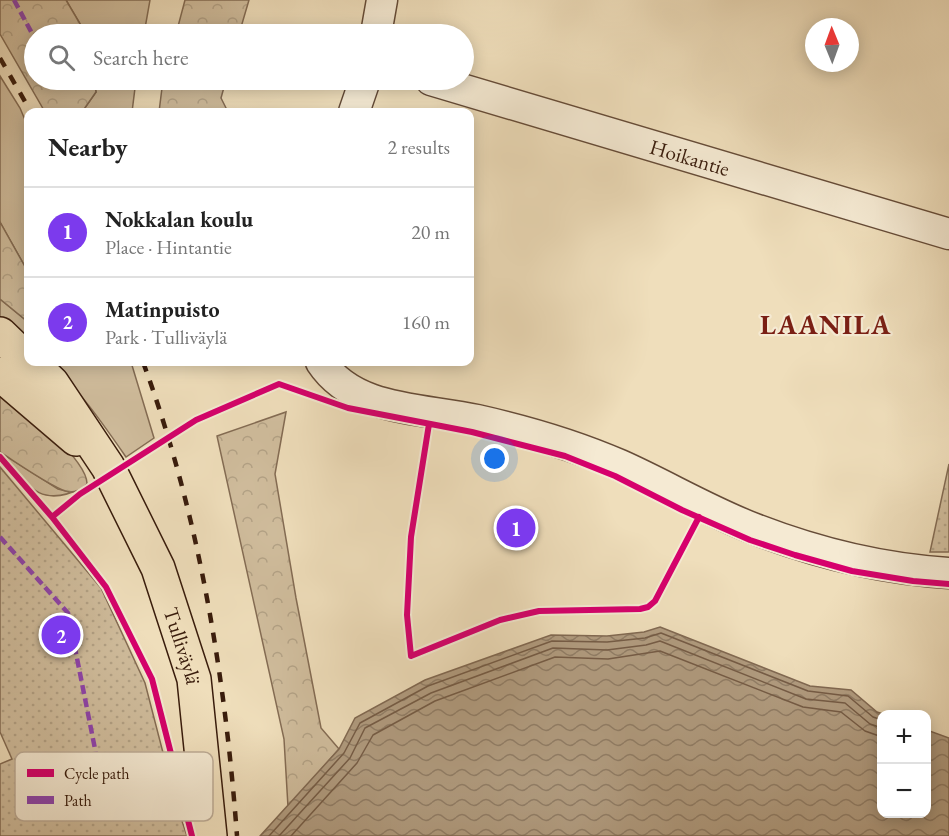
<!DOCTYPE html>
<meta charset="utf-8">
<style>
:root{--surface:#fff;--page:#f2f2f2;--text:#222;--muted:#767676;--line:#e0e0e0;--accent:#7c3aed}
body{margin:0;font-family:"EB Garamond",serif;background:var(--page);color:var(--text)}
.controls{position:absolute;right:18px;bottom:18px;display:grid;overflow:hidden;border-radius:12px;box-shadow:0 3px 15px #0003}
.controls button{width:54px;height:54px;display:grid;place-items:center;padding:0;border:0;border-bottom:2px solid var(--line);background:var(--surface);color:var(--text);font:30px sans-serif}
.compass{position:absolute;left:805px;top:18px;width:54px;height:54px;border-radius:50%;background:var(--surface);box-shadow:0 3px 15px #0003;rotate:359deg}
.you{position:absolute;left:495px;top:459px;width:21px;height:21px;margin:-15px;border:4px solid #fff;border-radius:50%;background:#1a73e8;box-shadow:0 0 0 9px #1a73e833}
.badge{display:grid;place-items:center;width:39px;height:39px;border-radius:50%;background:var(--accent);color:#fff;font-size:20px;font-weight:700}
.pin{position:absolute;translate:-50% -50%;border:3px solid #fff;box-shadow:0 2px 6px #0006}
.list{margin:0;padding:0;list-style:none}
h2{display:flex;justify-content:space-between;align-items:center;height:78px;margin:0;padding:0 24px;font-size:26px}
h2 small{font-size:20px;font-weight:400;color:var(--muted)}
.list li{display:grid;grid-template-columns:39px 1fr auto;gap:18px;align-items:center;box-sizing:border-box;height:90px;padding:0 24px;border-top:2px solid var(--line)}
.list b{display:block;font-size:22px;white-space:nowrap}
.list p{margin:0;font-size:20px;white-space:nowrap;color:var(--muted)}
.list em{font-size:20px;font-style:normal;color:var(--muted)}
.icon{flex:none;width:33px;height:33px;fill:none;stroke:currentColor;stroke-width:2;stroke-linecap:round;stroke-linejoin:round}
.map{position:relative;flex:none;width:949px;height:836px;overflow:hidden}
.search{position:absolute;background:var(--surface);box-shadow:0 3px 15px #0003;left:24px;top:24px;width:450px;height:66px;display:flex;align-items:center;gap:15px;box-sizing:border-box;padding:0 21px;border-radius:33px;color:var(--muted);font-size:22px}
.panel{position:absolute;background:var(--surface);box-shadow:0 3px 15px #0003;left:24px;top:108px;width:450px;height:258px;border-radius:12px}
.map>svg:first-child{display:block}
.grass{fill:#d0bd9d;stroke:#846c54;stroke-width:1.5}
.forest{fill:url(#forest-crowns);stroke:#846c54;stroke-width:1.5}
.park{fill:url(#park-dots);stroke:#846c54;stroke-width:1.5}
.water{fill:url(#water-waves);stroke:#816952;stroke-width:1.5}
.lines{fill:none;stroke-linecap:round;stroke-linejoin:round}
.shore{stroke:#755c46;stroke-width:1.5}
.minor-casing{stroke:#664c38;stroke-width:33}
.major-casing{stroke:#391c0c;stroke-width:36}
.minor{stroke:#f5ead3;stroke-width:30}
.major{stroke:#efdebb;stroke-width:33}
.rail{stroke:#391c0c;stroke-width:4.5;stroke-dasharray:10 10;stroke-linecap:butt}
.quiet{stroke:#8e44ad;stroke-width:4.5;stroke-dasharray:9 4.5;stroke-linecap:butt}
.cycleway-casing{stroke:#f5ead3;stroke-width:10}
.cycleway{stroke:#d6006c;stroke-width:6}
.labels{text-anchor:middle;dominant-baseline:central;stroke-width:4.5;stroke-linejoin:round;paint-order:stroke}
.street-label{font-size:21px;fill:#391c0c;stroke:#f5ead3}
.district-label{font-size:27px;font-weight:bold;letter-spacing:1.5px;fill:#7a1f14;stroke:#f5ead3}
.key{fill:#f5ead3;stroke:#bdac97;stroke-width:1.5}
.key-label{font-size:16px;fill:#391c0c}
</style>
<div class="map">
<svg width="949" height="836" viewBox="0 0 949 836">
<defs>
<pattern id="forest-crowns" width="20" height="18" patternUnits="userSpaceOnUse" patternTransform="scale(1.5)"><rect width="20" height="18" fill="#d0bd9d"/><path d="M2 6a3 3 0 1 1 6 0M12 15a3 3 0 1 1 6 0" fill="none" stroke="#b3a286"/></pattern>
<pattern id="park-dots" width="8" height="8" patternUnits="userSpaceOnUse" patternTransform="scale(1.5)"><rect width="8" height="8" fill="#d0bd9d"/><path d="M2 2h.1M6 6h.1" fill="none" stroke="#b3a286" stroke-width="1.8" stroke-linecap="round"/></pattern>
<pattern id="water-waves" width="16" height="10" patternUnits="userSpaceOnUse" patternTransform="scale(1.5)"><rect width="16" height="10" fill="#b19c80"/><path d="M0 5q4-4 8 0t8 0" fill="none" stroke="#917e67"/></pattern>
</defs>
<rect width="100%" height="100%" fill="#efdebb"/>
<filter id="stains"><feTurbulence type="fractalNoise" baseFrequency=".00333" numOctaves="4"/><feColorMatrix values="0 0 0 0 .2 0 0 0 0 .09 0 0 0 0 .02 0 0 0 .5 -.17"/></filter>
<radialGradient id="worn" r=".72"><stop offset=".6" stop-color="#630" stop-opacity="0"/><stop offset="1" stop-color="#630" stop-opacity=".3"/></radialGradient>
<path class="grass" d="M66,0h84l-6,34h-58z
M0,76l20,32 8,19v145l-28,-50z
M94,80h42l-4,32h-50l14,-20z
M0,299l28,23v20l-28,-25z
M49,362h82l23,76 -28,19c-23,-33 -47,-68 -77,-95z
M0,452l58,37 12,3 12,-4c-44,22 -56,-5 -82,-36z"/>
<path class="forest" d="M0,0h66l20,34h-52v46h60l2,12 -14,20h-37l-45,-78z
M185,0h64l-10,34h-63z
M163,80h63l-5,18 7,14h-69z
M0,222l28,50v50l-28,-23z
M0,388c20,16 88,72 87,96 -4,4 -11,8 -17,8 -12,0 -57,-32 -70,-40z
M286,412l-11,62 21,124 25,130 18,21 -51,58 -4,-68 -67,-303z"/>
<path class="park" d="M949,464v88h-19z
M0,467l101,121 44,95 31,120 11,33h-187v-72l12,-5 -12,-27z"/>
<path class="water" d="M660,627l150,59 41,4 26,22 6,2h-1v100h44l1,-84 22,8v98h-689l79,-87 16,-31 70,-38 126,-45 56,1 37,-4z"/>
<g class="lines">
<path class="shore" d="M269,836l75,-83 16,-30 68,-37 124,-45 55,1 38,-4 16,-5 147,58 40,5 25,21 9,3
M279,836l71,-78 15,-30 66,-35 122,-45 54,2 39,-5 14,-4 146,58 39,4 25,21 12,4
M291,836l66,-73 16,-28 62,-34 120,-44 53,2 52,-8 143,56 38,5 24,19 17,6"/>
<g class="minor-casing">
<g id="minor">
<path d="M376,34l6,-34"/>
<path id="s1" d="M431,80l518,154"/>
<path d="M354,112l11,-32"/>
<path d="M321,362c33,50 103,46 156,58 49,11 97,25 143,45 45,20 88,46 135,64 62,24 128,40 194,44"/>
</g>
</g>
<g class="major-casing">
<g id="major">
<path d="M0,334l28,27"/>
<path id="s2" d="M30,362l22,21 56,84 50,101 36,111 16,157"/>
<path d="M0,374l76,65"/>
</g>
</g>
<use href="#minor" class="minor"/>
<use href="#major" class="major"/>
<path class="rail" d="M0,58l31,54
M143,362c56,152 82,313 94,474"/>
<path class="quiet" d="M14,0l20,37
M57,80l5,8
M0,537l68,76 29,146"/>
<g class="cycleway-casing">
<path id="cycleway" d="M429,424l-18,113 -4,78 4,41 89,-36 39,-9 101,-2 8,-2 7,-6 44,-84
M0,457l52,60 54,70 46,92 40,157
M52,517l28,-23 116,-74 83,-36 69,24 124,24 93,24 50,20 67,34 68,30 45,15 57,16 61,10 36,3"/>
</g>
<use href="#cycleway" class="cycleway"/>
</g>
<g class="labels">
<g class="street-label">
<text stroke="none"><textPath href="#s1" startOffset="270">Hoikantie</textPath></text>
<text stroke="none"><textPath href="#s2" startOffset="326">Tulliväylä</textPath></text>
</g>
<g class="district-label">
<text x="826" y="324">LAANILA</text>
</g>
</g>
<rect x="15" y="752" width="198" height="69" rx="9" class="key"/>
<rect x="27" y="769" width="27" height="8" fill="#d6006c"/>
<rect x="27" y="796" width="27" height="8" fill="#8e44ad"/>
<g class="key-label">
<text x="64" y="779">Cycle path</text>
<text x="64" y="806">Path</text>
</g>
<rect width="100%" height="100%" filter="url(#stains)"/>
<rect width="100%" height="100%" fill="url(#worn)"/>
</svg>
<div class="controls">
<button>+</button>
<button>−</button>
</div>
<svg class="compass" viewBox="-18 -18 36 36"><path d="M0-13l5 13h-10z" fill="#e53935"/><path d="M0 13l5-13h-10z" fill="#767676"/></svg>
<div class="you"></div>
<div class="pin badge" style="left:516px;top:528px">1</div>
<div class="pin badge" style="left:61px;top:635px">2</div>
<div class="search"><svg class="icon" aria-label="search" viewBox="0 0 24 24"><circle cx="10" cy="10" r="6"/><path d="M15 15l6 6"/></svg>Search here</div>
<section class="panel">
<h2>Nearby<small>2 results</small></h2>
<ul class="list">
<li><span class="badge">1</span><div><b>Nokkalan koulu</b><p>Place · Hintantie</p></div><em>20 m</em></li>
<li><span class="badge">2</span><div><b>Matinpuisto</b><p>Park · Tulliväylä</p></div><em>160 m</em></li>
</ul>
</section>
</div>
